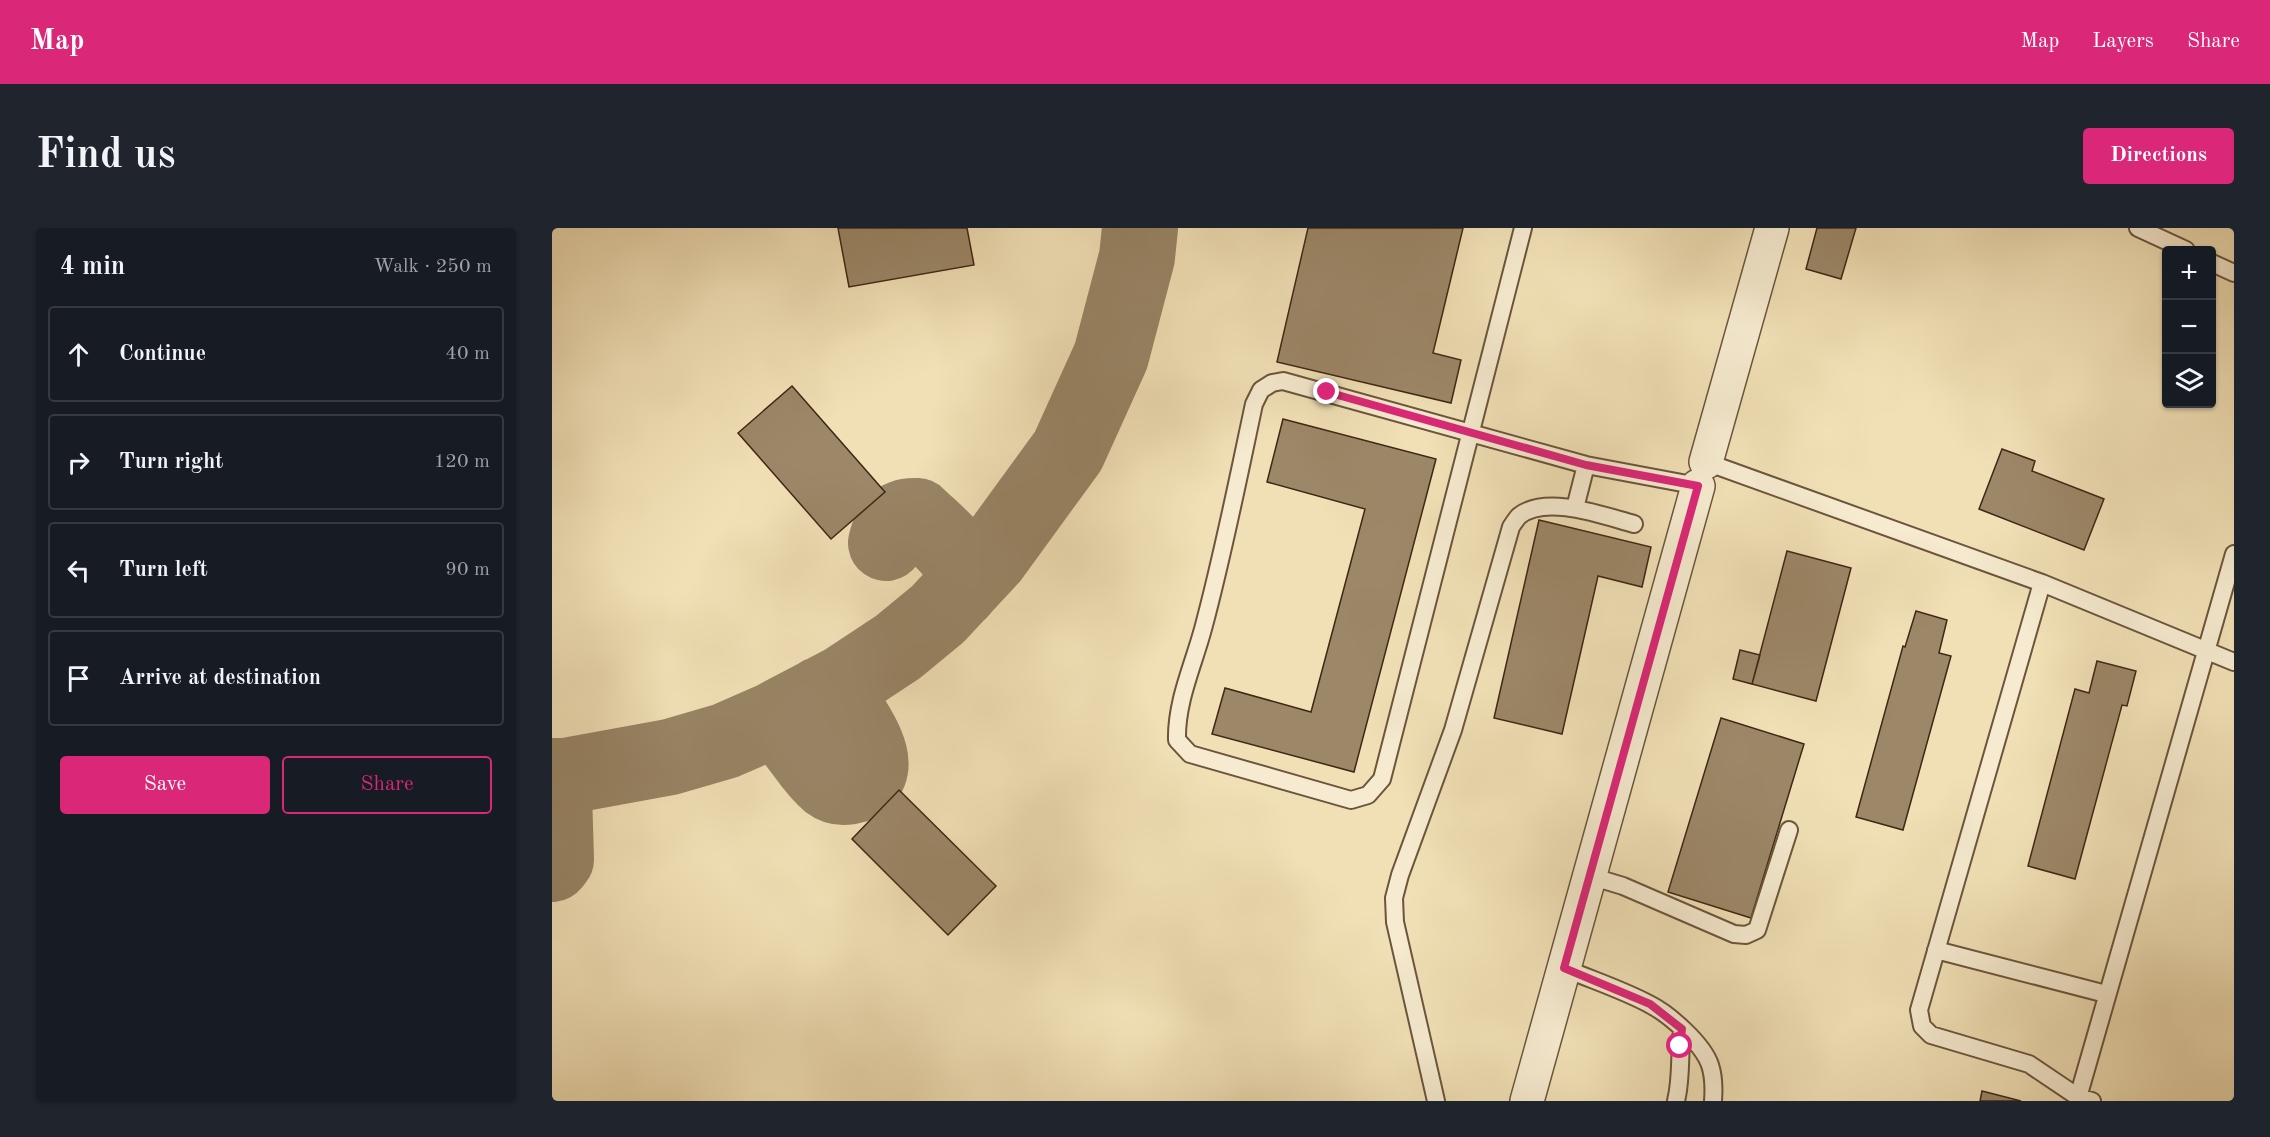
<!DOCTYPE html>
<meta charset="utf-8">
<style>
:root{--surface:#171b24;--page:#20242c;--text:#f1f3f6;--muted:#9ea1a6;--line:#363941;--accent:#db2777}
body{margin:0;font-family:"Old Standard TT",serif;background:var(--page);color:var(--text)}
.controls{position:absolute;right:18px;top:18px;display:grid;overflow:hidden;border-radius:6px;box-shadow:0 2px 4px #0004}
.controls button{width:54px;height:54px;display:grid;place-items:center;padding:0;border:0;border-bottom:2px solid var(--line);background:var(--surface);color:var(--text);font:30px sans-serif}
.stop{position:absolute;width:18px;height:18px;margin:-14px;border:4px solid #db2777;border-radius:50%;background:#fff}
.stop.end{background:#db2777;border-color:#fff;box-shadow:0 2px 6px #0008}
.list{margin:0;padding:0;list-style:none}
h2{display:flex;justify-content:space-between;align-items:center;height:78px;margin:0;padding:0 24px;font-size:26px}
h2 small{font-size:20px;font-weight:400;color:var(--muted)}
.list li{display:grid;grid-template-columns:39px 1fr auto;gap:18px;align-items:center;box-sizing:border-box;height:96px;margin:0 12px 12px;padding:0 12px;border:2px solid var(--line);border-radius:6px}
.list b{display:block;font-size:22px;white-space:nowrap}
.list em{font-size:20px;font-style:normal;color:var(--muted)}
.actions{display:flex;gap:12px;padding:18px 24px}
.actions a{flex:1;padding:14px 0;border:2px solid var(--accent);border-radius:6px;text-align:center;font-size:21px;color:var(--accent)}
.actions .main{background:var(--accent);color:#fff}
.icon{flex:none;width:33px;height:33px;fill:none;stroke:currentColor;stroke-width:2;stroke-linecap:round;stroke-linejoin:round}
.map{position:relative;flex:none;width:1682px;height:873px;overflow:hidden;border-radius:6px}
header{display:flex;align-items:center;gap:36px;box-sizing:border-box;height:84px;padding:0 30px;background:var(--accent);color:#fff}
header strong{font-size:28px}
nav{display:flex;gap:33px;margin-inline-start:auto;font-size:21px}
.intro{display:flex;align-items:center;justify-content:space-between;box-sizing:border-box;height:144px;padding:0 36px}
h1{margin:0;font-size:42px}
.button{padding:15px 27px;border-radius:6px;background:var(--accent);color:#fff;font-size:21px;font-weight:700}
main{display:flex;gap:36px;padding:0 36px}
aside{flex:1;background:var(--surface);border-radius:6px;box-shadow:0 2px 4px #0004}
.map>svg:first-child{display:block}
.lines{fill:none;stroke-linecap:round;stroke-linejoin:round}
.taxiway{stroke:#988465;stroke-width:76}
.building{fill:#9c8768;stroke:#3f2714;stroke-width:1.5}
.service-casing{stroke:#6c553c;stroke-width:20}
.minor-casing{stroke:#6c553c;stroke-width:36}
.service{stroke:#f6ebd0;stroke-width:16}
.minor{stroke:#f6ebd0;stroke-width:33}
.route{stroke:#db2777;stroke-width:8}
</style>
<header>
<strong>Map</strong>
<nav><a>Map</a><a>Layers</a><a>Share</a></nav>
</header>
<div class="intro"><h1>Find us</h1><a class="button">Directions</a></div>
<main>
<aside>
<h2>4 min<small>Walk · 250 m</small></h2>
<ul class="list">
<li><svg class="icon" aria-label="ahead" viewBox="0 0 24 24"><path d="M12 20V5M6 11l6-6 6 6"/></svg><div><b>Continue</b></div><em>40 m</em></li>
<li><svg class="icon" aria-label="right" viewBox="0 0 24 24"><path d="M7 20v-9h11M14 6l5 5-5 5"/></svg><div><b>Turn right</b></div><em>120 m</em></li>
<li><svg class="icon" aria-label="left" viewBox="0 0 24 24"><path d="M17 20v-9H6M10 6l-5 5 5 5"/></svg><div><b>Turn left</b></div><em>90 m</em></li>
<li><svg class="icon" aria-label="arrive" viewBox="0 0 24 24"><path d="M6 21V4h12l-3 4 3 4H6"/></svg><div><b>Arrive at destination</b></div></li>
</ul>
<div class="actions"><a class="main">Save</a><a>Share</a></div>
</aside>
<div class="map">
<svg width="1682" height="873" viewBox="0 0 1682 873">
<rect width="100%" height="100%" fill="#f1e0b6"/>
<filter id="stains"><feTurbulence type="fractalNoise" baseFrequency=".00333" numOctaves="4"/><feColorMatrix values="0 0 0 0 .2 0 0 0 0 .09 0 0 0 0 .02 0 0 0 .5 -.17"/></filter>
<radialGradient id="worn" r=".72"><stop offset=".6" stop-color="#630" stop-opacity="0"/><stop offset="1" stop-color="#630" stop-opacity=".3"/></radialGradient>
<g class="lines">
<path class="taxiway" d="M334,315c4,-18 12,-28 31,-27 12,12 40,34 45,51 2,8 0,16 -2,24
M221,492c24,15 34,44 56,62 8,6 16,6 26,3 37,-15 -2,-62 -13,-83l-8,-4 -14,-3
M0,548h14l104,-19 55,-16 48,-21 72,-38 53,-35 40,-33 52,-56 78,-107 43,-95 26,-99 3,-29
M0,636l4,-5 -2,-66 12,-17"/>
</g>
<path class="building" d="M286,0h129l7,37 -125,22z
M756,0h155l-30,125 28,7 -10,43 -174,-41z
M1265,0h39l-15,51 -35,-10z
M240,158l93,106 -54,47 -93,-106z
M731,191l153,40 -82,313 -142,-38 13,-46 86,24 54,-203 -98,-27z
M1450,221l33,12 -3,10 72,28 -20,51 -105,-41z
M987,292l112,27 -9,40 -44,-11 -36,158 -68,-16z
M1235,323l64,17 -35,133 -64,-17z
M1364,383l31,9 -8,33 12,3 -48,174 -47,-13 47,-171 2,1z
M1188,422l20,5 -8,29 -19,-5z
M1545,433l39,10 -9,35 -5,-1 -47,174 -47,-13 47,-177 14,4z
M1169,490l83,26 -53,174 -83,-26z
M347,562l97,96 -48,49 -96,-96z
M1430,863l39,10h-41z"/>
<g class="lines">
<g class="service-casing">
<path id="service" d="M971,0l-141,551 -14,16 -17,5 -161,-46 -13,-14c-1,-38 16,-74 26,-111 20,-74 35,-150 51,-225l7,-14 11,-7 11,-2 303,84 112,21 8,-24 336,121 192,79
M1586,0l48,22
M1660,35l22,10
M1023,280l11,-43
M1490,355l-123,427 3,16 9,9 98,29 49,33 14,4
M1038,648l33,10 111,48 12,1 11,-5 32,-100
M1384,722l170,44
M1012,740c28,12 59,22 85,36 20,10 54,40 61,61 4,12 4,23 3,36
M884,873l-41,-179 -1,-24 6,-23 53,-145 58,-203c2,-3 5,-8 8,-11 27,-22 85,0 115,8
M1124,873c6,-24 3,-48 6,-72
M1525,873l157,-547"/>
</g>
<g class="minor-casing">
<path id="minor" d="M1154,234l66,-234
M975,873l171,-615"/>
</g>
<use href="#service" class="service"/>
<use href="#minor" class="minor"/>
</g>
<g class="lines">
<path class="route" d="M775,164l259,73 112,21 -134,482 86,36 32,25 -2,17"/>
</g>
<rect width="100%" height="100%" filter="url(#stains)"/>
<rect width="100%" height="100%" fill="url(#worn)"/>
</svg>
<div class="controls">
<button>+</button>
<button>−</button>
<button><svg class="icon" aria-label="layers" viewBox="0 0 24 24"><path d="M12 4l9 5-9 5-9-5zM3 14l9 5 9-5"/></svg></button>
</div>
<div class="stop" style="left:1128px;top:818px"></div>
<div class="stop end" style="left:775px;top:164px"></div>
</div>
</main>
